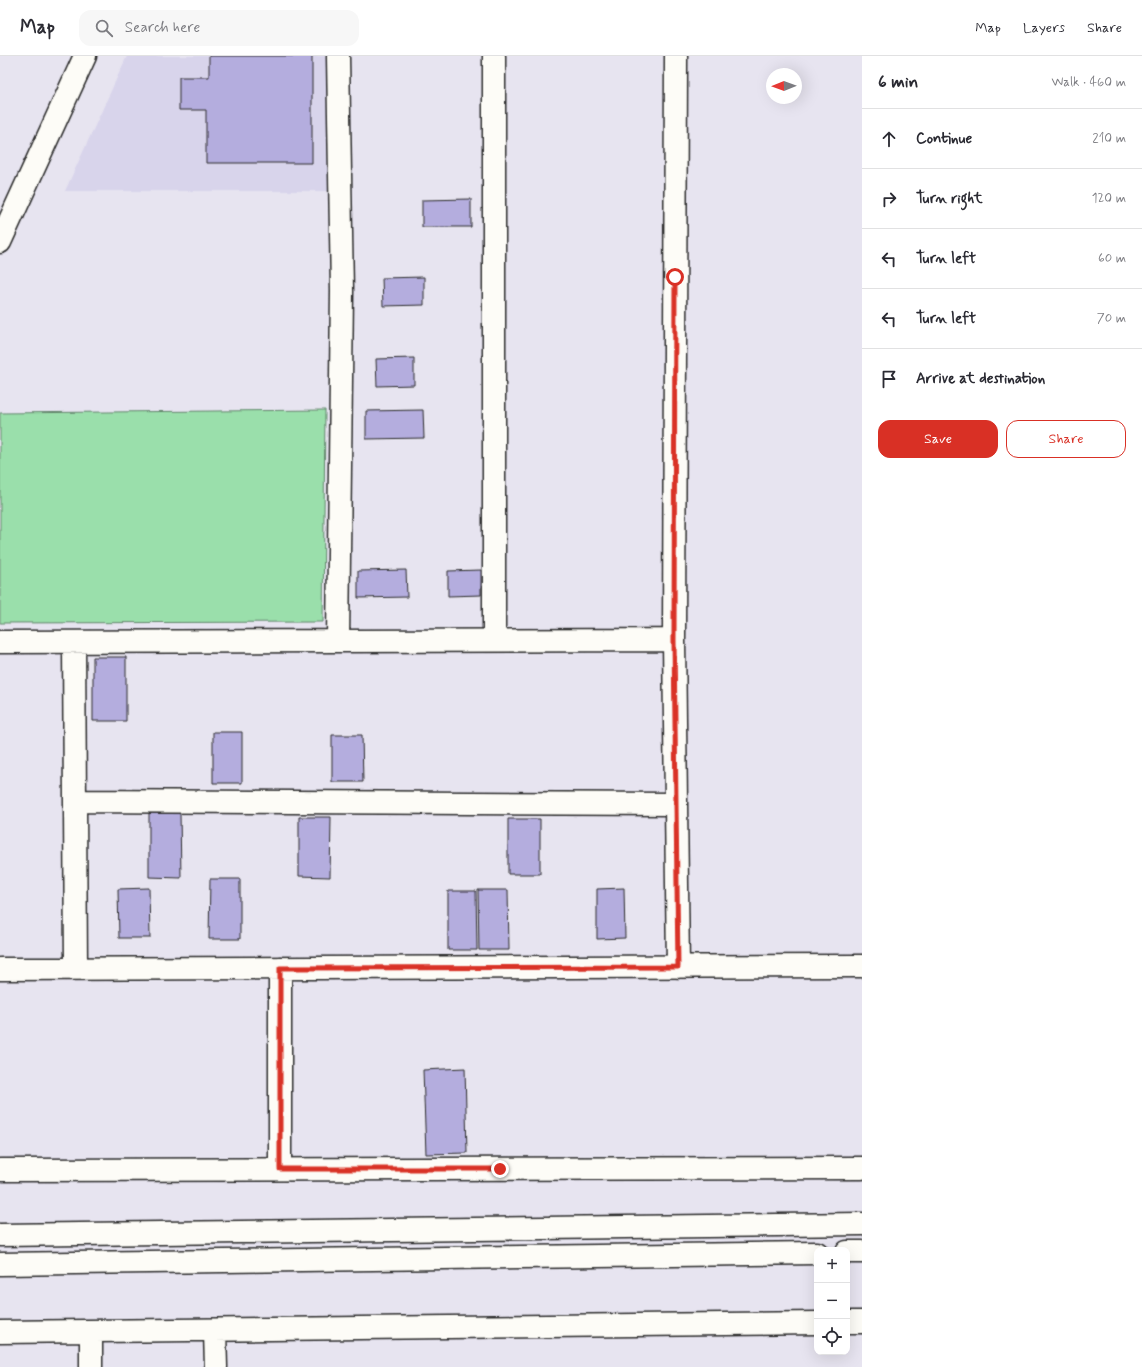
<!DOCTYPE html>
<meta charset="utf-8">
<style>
:root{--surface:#fff;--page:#f7f7f7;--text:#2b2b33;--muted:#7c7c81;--line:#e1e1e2;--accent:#d93025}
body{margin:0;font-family:Mynerve,sans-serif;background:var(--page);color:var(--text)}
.controls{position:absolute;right:12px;bottom:12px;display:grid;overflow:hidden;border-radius:8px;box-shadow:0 4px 16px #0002}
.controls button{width:36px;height:36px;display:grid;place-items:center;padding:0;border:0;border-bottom:1px solid var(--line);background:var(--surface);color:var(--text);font:20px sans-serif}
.compass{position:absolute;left:766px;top:12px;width:36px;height:36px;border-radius:50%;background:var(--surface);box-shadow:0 4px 16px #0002;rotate:269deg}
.stop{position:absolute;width:12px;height:12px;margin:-9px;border:3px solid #d93025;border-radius:50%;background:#fff}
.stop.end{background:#d93025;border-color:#fff;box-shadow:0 1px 4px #0008}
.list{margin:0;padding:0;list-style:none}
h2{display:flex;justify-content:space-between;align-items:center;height:52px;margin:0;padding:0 16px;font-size:17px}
h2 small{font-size:13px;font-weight:400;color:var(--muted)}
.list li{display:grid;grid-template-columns:26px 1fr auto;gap:12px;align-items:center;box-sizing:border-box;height:60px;padding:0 16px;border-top:1px solid var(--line)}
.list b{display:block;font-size:15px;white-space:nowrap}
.list em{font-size:13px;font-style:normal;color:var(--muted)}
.actions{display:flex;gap:8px;padding:12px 16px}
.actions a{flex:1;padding:9px 0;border:1px solid var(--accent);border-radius:12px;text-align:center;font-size:14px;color:var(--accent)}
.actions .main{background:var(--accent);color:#fff}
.icon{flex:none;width:22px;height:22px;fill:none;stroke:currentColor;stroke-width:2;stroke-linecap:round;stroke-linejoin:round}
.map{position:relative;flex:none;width:862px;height:1311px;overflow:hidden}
header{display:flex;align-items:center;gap:24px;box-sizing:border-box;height:56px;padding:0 20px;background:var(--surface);border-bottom:1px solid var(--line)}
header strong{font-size:19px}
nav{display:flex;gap:22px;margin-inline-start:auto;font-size:14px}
.search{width:280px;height:36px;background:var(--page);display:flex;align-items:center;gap:10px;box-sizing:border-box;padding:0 14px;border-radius:12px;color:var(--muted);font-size:15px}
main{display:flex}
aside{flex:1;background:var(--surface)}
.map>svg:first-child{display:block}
.built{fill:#d8d4eb}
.green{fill:#9adfab;stroke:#62856b}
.building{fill:#b4adde;stroke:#2b2b2b}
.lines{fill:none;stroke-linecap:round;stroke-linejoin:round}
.minor-casing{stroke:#2b2b2b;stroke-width:25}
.tertiary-casing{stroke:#2b2b2b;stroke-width:25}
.minor{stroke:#fdfcf7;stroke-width:22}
.tertiary{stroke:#fdfcf7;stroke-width:22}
.route{stroke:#d93025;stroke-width:5}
</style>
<header>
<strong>Map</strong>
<div class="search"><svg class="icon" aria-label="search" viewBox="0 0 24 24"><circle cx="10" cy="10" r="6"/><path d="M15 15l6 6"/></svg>Search here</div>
<nav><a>Map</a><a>Layers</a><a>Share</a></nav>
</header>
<main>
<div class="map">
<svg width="862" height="1311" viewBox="0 0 862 1311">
<rect width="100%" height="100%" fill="#e7e4f0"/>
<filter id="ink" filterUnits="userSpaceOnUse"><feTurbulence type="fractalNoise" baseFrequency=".025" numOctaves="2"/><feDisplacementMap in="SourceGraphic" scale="8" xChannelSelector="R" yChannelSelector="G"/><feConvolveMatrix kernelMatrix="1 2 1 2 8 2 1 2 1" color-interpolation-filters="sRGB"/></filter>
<g filter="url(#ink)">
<path class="built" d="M127,0h200l1,135h-263z"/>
<path class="green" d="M325,354l-2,212 -323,1v-210z"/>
<path class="building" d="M209,0h103v107h-106v-53h-27v-33h30z
M471,143v28h-49v-27z
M424,221v28l-41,1 -1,-28z
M414,302v27l-37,1 -1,-27z
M423,354l1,28 -58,1v-28z
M406,514l1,27 -49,1v-27z
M481,514v25l-33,1v-25z
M93,601h33v64h-33z
M213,676h29v51h-29z
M332,679h30l1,47h-31z
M149,757h31l1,65 -32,-1z
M299,761h32l-1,60 -31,-1z
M508,763h32v55h-32z
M210,823h30v60h-31z
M149,832l1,50h-31l-1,-49z
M624,832l1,50 -28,1v-50z
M478,834h30l1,60h-30z
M448,835h28l1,59h-29z
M465,1012l2,85 -41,1 -3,-84z"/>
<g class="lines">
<g class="minor-casing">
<path id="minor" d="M338,0l4,235 -4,350
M676,0l-2,584 4,327
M494,584v-584
M0,586l674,-2
M74,586l2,326
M75,745l601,3
M0,913l862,-3
M280,1113v-201
M0,1114l862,-2
M847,1266h15
M91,1275v36
M215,1275l1,36
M0,1276l817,-9"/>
</g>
<g class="tertiary-casing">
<path id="tertiary" d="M0,186l85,-186
M0,1179l862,-11
M847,1196h15
M0,1208l817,-11"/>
</g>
<use href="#minor" class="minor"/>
<use href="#tertiary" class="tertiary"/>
</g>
</g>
<g class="lines" filter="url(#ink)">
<path class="route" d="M500,1113h-220v-201l398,-1 -4,-327 1,-363"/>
</g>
</svg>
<div class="controls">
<button>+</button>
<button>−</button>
<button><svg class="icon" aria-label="locate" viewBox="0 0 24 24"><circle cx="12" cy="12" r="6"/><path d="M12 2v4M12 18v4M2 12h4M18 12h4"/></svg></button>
</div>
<svg class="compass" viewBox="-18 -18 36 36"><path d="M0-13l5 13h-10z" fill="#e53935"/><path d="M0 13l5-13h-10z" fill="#7c7c81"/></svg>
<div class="stop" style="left:675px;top:221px"></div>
<div class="stop end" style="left:500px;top:1113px"></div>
</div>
<aside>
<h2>6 min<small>Walk · 460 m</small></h2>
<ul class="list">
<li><svg class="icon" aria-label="ahead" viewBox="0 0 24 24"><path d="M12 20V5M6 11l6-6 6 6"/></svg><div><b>Continue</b></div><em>210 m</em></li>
<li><svg class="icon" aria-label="right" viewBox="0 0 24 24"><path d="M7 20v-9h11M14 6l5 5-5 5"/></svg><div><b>Turn right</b></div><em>120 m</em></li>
<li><svg class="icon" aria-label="left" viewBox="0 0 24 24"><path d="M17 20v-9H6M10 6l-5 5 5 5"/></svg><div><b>Turn left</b></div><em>60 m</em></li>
<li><svg class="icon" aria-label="left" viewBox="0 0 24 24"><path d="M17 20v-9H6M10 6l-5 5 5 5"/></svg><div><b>Turn left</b></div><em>70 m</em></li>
<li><svg class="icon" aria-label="arrive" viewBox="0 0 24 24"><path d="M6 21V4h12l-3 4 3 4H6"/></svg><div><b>Arrive at destination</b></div></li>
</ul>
<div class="actions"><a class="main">Save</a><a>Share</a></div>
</aside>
</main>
